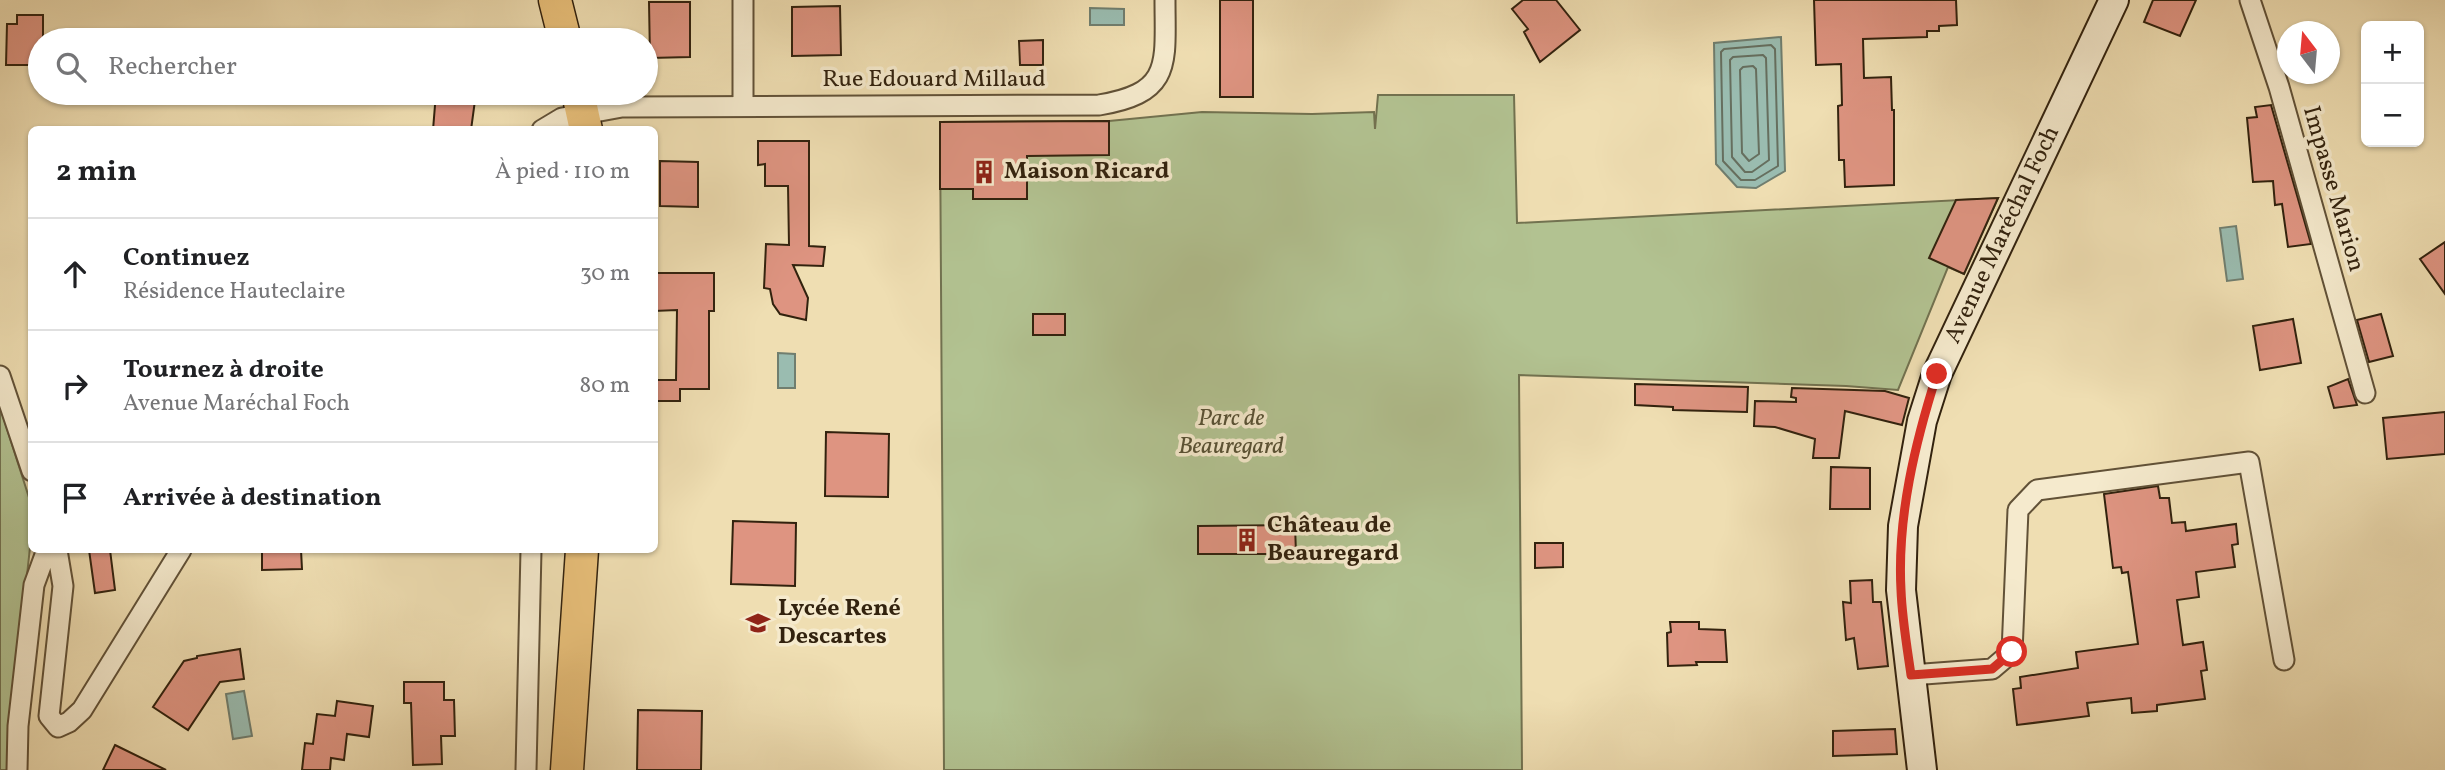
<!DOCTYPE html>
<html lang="fr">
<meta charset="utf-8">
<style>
:root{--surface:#fff;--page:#f2f2f2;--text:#202124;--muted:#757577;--line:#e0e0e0}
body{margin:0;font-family:Vollkorn,serif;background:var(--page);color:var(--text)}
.controls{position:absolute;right:21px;top:21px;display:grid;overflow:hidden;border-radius:10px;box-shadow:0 2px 5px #0004}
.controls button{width:63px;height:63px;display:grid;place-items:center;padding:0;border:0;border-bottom:2px solid var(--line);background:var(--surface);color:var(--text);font:35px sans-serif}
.compass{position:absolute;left:2277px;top:21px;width:63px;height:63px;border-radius:50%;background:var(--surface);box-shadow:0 2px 5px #0004;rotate:344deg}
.stop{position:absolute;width:21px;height:21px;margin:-16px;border:5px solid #d93025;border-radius:50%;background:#fff}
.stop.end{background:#d93025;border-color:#fff;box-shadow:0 2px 7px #0008}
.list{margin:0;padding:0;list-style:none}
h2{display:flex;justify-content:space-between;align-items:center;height:91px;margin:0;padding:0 28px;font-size:30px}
h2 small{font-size:23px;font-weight:400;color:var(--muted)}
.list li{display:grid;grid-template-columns:46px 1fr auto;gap:21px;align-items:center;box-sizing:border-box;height:112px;padding:0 28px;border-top:2px solid var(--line)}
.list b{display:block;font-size:26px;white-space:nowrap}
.list p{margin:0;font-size:23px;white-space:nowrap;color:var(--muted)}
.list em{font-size:23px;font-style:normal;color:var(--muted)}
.icon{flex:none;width:38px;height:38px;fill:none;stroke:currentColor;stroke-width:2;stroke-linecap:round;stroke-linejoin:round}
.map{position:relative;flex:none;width:2445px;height:770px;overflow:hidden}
.search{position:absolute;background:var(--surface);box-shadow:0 2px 5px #0004;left:28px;top:28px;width:630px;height:77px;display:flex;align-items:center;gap:18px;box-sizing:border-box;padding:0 24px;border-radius:38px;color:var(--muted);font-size:26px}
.panel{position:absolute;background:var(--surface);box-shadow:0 2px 5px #0004;left:28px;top:126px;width:630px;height:427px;border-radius:10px}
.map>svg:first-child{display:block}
.green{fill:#b2c291;stroke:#727250;stroke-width:2}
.water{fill:#9abcb0;stroke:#707e6f;stroke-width:2}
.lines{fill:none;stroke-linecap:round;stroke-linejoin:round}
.shore{stroke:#666f5f;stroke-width:2}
.building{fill:#de9481;stroke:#32220e;stroke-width:2}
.street-casing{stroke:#615137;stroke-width:23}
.secondary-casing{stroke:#32220e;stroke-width:32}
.primary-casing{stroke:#32220e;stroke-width:35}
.street{stroke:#f5eacd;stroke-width:19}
.secondary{stroke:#f5eacd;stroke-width:28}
.primary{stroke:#e8bf79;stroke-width:32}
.route{stroke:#d93025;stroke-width:9}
.labels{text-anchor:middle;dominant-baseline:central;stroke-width:7;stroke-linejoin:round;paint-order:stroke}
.street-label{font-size:24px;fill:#32220e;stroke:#f5eacd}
.poi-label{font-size:24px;font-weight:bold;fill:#32220e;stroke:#f5eacd;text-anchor:start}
.park-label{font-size:24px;font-style:italic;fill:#585235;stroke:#f5eacd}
</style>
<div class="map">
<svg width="2445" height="770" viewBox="0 0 2445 770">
<rect width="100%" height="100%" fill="#efdeb2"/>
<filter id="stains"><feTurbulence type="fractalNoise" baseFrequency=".00286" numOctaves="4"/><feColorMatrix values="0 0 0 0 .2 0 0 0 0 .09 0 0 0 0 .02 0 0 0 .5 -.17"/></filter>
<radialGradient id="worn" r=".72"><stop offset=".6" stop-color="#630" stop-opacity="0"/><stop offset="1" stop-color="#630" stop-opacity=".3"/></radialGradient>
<path class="green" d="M1378,95h136l3,128 481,-25 -34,76 -16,-7 -50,123 -52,-4 -327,-11 3,395h-578l-4,-648 169,-1 93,-9 110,2 62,-2 1,17z
M0,407l32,100 -1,31 -20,186 1,46h-12z"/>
<path class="water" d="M1090,8l34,1v16h-34z
M1781,37l4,134 -29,17 -19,-1 -21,-23 -2,-121z
M2236,226l7,53 -16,2 -7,-53z
M778,353l17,1v34h-17z
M244,691l8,45 -19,3 -7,-45z"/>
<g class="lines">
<path class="shore" d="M1771,45l4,4 3,117 -23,14h-14l-18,-19 -2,-109 3,-3z
M1763,55l3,3 3,102 -17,12h-7l-13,-15 -2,-97 3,-3z
M1753,66l3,3 3,85 -10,7 -7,-8 -2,-83 3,-3z"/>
</g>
<path class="building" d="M1220,0h33v97h-33z
M1523,0h33l24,30 -40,32 -16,-30 4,-3 -16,-20z
M1814,0h142l1,25 -18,1v5h-12v6l-64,2 1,39 27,-1 1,33h2v75l-49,2 -1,-27h-5l-1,-54 4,-1 -1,-41 -25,1z
M2153,0h43l-16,36 -36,-14z
M649,2h41v55l-40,1z
M840,6l1,49 -49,1v-49z
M17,15h26v25h-3v13h-3v12h-31l1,-41h10z
M1043,40v25h-23l-1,-24z
M436,93h40l-5,37h-38z
M2271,105l40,139 -23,3 -6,-43 -7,1 -2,-24 -20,1 -6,-64 10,-1 -2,-10z
M1109,121v34l-82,1v43h-54v-10h-33v-67z
M758,141h51v105l16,1 -2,19 -30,-1 15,33 -2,22 -26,-6 -7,-10 -3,-15 -6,-1 2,-44 23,1 -1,-59h-23v-22l-7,1z
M660,161l38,1v45l-38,-1z
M1998,198l-34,76 -35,-16 27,-58z
M2445,242v52l-25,-35z
M654,273h60v38h-5v78h-29v12h-23v-21h19l1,-70 -23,1z
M1033,314h32v21h-32z
M2381,314l12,42 -24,6 -12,-42z
M2293,319l8,44 -41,7 -7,-44z
M2348,379l9,26 -23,3 -6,-21z
M1635,384l113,3 -1,25 -74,-2v-3l-38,-2z
M1792,388l93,3 24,7 -7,27 -57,-14 -6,47h-26l2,-19 -40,-12 -21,-1 1,-25 41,1v-4l-5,-1z
M2445,412v42l-58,5 -4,-41z
M826,432l63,2 -1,63 -63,-1z
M1831,467l39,1v41h-40z
M2158,486l2,12h9l3,25 13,-1 1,9 50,-7 2,20 -6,1 3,22 -39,5 3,25 -22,3 6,45 20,-3 4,28 -6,1 4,28 -48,6v6l-25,2 -1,-15 -44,5 2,13 -72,9 -4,-36 8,-1 -1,-11 58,-9 -2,-16 62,-8 -10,-72 -6,1 -1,-6 -8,1 -9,-74z
M733,521l63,2 -1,63 -64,-2z
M1295,525l1,29h-98v-28z
M1535,543h28v24l-28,1z
M89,550h21l5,40 -20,3z
M262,550h39l1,19 -40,1z
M1872,580l1,22h8l7,64 -30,3 -4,-31 -8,2 -3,-38 8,1 -1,-22z
M1670,622h29v7l26,1 2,32h-31l1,3 -29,1 -1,-33 4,-1z
M240,649l4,30 -24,3 -32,48 -35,-23 31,-46 13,-3v-2z
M404,682h40v18h10l1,36h-14l1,28 -29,1 -2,-62h-7z
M337,701l36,5 -4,31 -22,-3 -3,26 -13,-2 -1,12h-28l3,-27 8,1 4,-30 18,2z
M638,710l64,1 -1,59h-64z
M1895,729l2,25 -64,2v-25z
M115,745l51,25h-63z"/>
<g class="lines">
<g class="street-casing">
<path id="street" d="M2250,0l29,87 86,306
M743,106v-106
M542,130l20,-12 60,-11 477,-2c74,-12 66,-42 66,-105
M0,376l32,95
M57,550l6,36 -14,130 9,11 11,-5 13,-12 99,-160
M1911,675l81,-6 20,-17 6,-142 19,-20 212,-28 35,198
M17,770l1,-44 16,-141 11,-30 11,-5
M526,770l5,-220"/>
</g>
<g class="secondary-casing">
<g id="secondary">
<path id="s1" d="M1922,770l-21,-180 2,-64 19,-105 15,-47 177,-374"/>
</g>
</g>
<g class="primary-casing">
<path id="primary" d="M555,0l10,40
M578,93l8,37
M567,770l15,-220"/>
</g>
<use href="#street" class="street"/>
<use href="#secondary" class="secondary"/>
<use href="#primary" class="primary"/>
</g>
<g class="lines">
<path class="route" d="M1937,374c-22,69 -40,143 -36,216 1,28 6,57 10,85l81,-6 20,-17"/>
</g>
<defs>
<g id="building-bare" transform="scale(1.89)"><path d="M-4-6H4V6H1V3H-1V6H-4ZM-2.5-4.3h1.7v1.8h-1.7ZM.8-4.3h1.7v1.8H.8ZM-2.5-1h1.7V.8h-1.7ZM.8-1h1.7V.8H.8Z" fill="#8f2418" stroke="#f5eacd" stroke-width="2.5" paint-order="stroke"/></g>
<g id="school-bare" transform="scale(1.89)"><path d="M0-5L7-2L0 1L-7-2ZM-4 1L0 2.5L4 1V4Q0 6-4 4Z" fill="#8f2418" stroke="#f5eacd" stroke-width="2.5" paint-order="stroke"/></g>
</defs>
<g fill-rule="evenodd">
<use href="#building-bare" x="984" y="172"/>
<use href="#building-bare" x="1247" y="540"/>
<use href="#school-bare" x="758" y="623"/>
</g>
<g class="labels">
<g class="street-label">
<text x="934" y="80">Rue Edouard Millaud</text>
<text transform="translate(2333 189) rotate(74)">Impasse Marion</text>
<text stroke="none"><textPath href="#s1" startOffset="555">Avenue Maréchal Foch</textPath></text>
</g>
<g class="poi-label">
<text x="1004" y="172">Maison Ricard</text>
<text x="1267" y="526">Château de<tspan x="1267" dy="28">Beauregard</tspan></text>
<text x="778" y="609">Lycée René<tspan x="778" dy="28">Descartes</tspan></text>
</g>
<g class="park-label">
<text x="1231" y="419">Parc de<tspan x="1231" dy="28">Beauregard</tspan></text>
</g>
</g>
<rect width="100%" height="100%" filter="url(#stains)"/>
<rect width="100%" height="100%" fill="url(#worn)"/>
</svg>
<div class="controls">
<button>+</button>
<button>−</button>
</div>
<svg class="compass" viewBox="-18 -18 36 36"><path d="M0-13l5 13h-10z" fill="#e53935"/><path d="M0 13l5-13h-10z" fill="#757577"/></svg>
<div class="stop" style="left:2012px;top:652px"></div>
<div class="stop end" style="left:1937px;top:374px"></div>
<div class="search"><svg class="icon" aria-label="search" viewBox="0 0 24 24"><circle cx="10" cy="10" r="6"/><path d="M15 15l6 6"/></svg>Rechercher</div>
<section class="panel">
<h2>2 min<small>À pied · 110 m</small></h2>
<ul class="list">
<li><svg class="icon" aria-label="ahead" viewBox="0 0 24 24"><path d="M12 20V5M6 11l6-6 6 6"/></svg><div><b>Continuez</b><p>Résidence Hauteclaire</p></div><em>30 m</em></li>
<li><svg class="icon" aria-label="right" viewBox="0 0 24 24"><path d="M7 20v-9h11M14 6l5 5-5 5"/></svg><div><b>Tournez à droite</b><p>Avenue Maréchal Foch</p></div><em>80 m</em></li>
<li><svg class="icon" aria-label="arrive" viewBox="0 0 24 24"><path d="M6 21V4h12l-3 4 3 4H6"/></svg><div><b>Arrivée à destination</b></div></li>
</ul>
</section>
</div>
